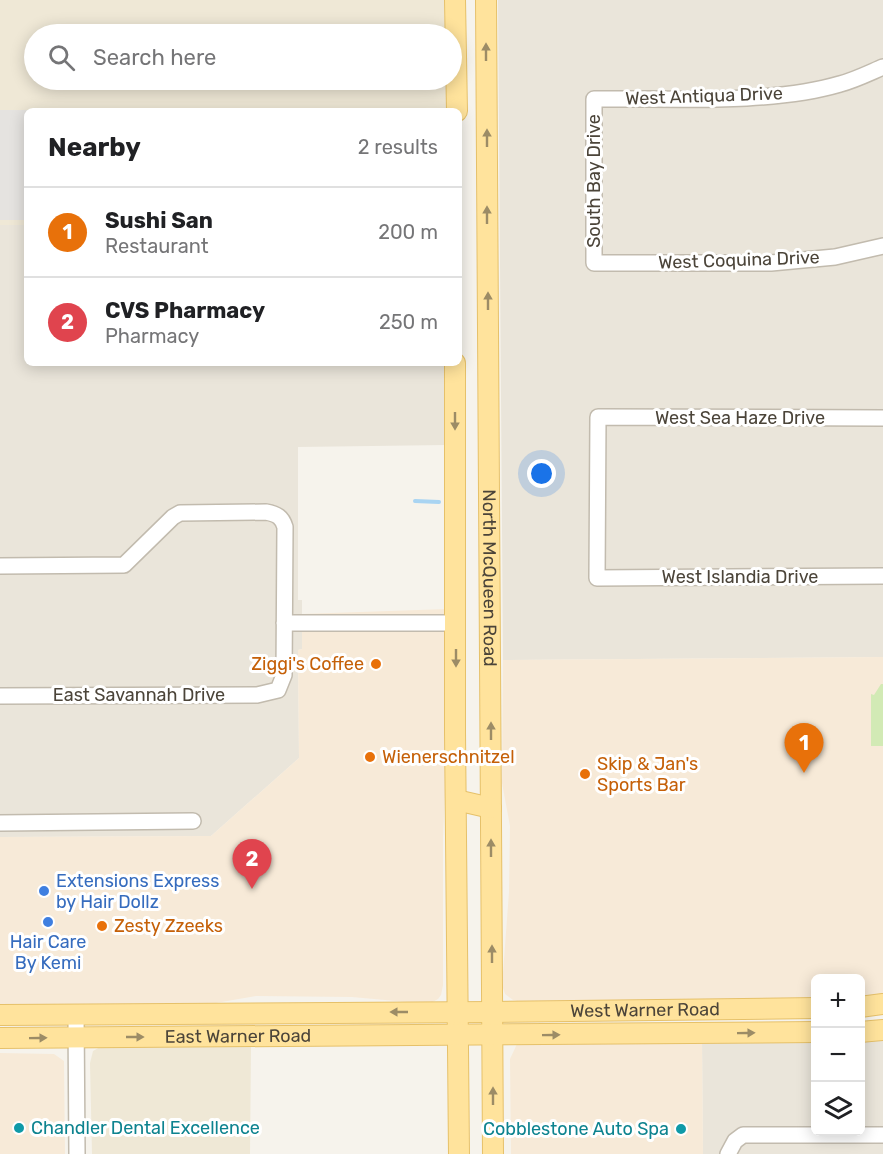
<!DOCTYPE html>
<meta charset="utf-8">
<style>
:root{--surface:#fff;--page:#f6f6f6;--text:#202124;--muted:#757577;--line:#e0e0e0;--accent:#b45309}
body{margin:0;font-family:Rubik,sans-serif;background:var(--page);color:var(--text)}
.controls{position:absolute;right:18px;bottom:18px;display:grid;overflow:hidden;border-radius:9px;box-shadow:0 3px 15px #0003}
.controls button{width:54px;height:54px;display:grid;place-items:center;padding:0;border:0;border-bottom:2px solid var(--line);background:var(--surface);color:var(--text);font:30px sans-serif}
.you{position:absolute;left:542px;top:474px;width:21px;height:21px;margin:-15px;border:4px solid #fff;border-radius:50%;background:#1a73e8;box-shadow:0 0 0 9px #1a73e833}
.badge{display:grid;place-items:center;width:39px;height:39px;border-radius:50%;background:var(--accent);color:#fff;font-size:20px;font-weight:700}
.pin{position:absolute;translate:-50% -50px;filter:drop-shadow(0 2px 3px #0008)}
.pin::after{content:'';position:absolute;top:32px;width:21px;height:18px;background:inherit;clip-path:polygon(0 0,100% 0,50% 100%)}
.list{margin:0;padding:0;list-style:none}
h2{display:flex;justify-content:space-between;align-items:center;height:78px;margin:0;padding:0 24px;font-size:26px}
h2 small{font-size:20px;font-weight:400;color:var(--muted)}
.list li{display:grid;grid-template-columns:39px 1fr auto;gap:18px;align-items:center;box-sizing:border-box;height:90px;padding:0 24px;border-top:2px solid var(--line)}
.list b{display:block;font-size:22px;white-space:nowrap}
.list p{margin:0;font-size:20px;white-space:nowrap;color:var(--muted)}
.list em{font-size:20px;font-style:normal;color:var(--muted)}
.icon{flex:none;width:33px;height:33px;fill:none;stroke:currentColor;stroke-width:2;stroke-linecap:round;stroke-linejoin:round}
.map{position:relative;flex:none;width:883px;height:1154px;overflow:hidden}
.search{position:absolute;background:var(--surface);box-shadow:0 3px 15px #0003;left:24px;top:24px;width:438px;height:66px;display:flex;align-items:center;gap:15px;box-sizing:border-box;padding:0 21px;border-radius:33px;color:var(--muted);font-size:22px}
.panel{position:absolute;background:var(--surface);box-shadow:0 3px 15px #0003;left:24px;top:108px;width:438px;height:258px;border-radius:9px}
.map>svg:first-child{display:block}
.residential{fill:#eae5da}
.commercial{fill:#f7ead8}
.education{fill:#efe8d6}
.green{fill:#d2eab5}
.parking{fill:#e5e3e0}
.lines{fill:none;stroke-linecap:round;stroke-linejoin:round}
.stream{stroke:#a9d4f2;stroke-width:4}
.minor-casing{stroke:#c2bbae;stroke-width:18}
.major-casing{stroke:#e6c16a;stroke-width:22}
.minor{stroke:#fff;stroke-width:15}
.major{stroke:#ffe39c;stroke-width:20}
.oneway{fill:#9c8c66}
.food-dot{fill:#e8710a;stroke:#fff;stroke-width:2}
.shop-dot{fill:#3f7fe0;stroke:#fff;stroke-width:2}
.culture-dot{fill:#0f9aa8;stroke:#fff;stroke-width:2}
.labels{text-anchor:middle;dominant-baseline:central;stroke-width:6;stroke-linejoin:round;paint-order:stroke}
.street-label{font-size:18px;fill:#4b4439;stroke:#fff}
.food-label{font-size:18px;fill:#c56008;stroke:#fff;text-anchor:start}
.shop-label{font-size:18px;fill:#366cbe;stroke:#fff;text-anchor:start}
.culture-label{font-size:18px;fill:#0d838f;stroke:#fff;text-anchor:start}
</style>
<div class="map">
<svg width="883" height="1154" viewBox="0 0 883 1154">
<rect width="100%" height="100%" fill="#f6f3ec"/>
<path class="residential" d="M498,0h385v657l-380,3z
M0,225h27v138h418l1,82 -148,2v153h4v49l-4,1 1,108 -88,78 -211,1z
M883,1037v117h-180l-1,-113 113,-2 1,93h44l1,-94z"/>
<path class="commercial" d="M447,609v134l-4,95v147l-2,10 -3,4 -9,5 -77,-7 -96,-1 -46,8 -210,2v-169l211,-1 88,-78 -1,-108 4,-1v-35z
M883,657v340l-22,1 -1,-20h-44l-1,22 -293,2 -9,-2 -8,-6 -2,-6v-15l6,-81 1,-66 -8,-43 1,-123z
M702,1041l1,113h-192l-1,-95 7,-15z
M0,1053l54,1 10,7 1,93h-65z"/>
<path class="education" d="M0,0h449l-1,34h-414v46h413l-1,31h-419v114h-27z
M215,1045l36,2 -1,107h-158l-2,-91 3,-12 9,-5z"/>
<path class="green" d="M881,684h2v62h-12v-52l3,1z"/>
<path class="parking" d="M0,110l300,1h-273v109h-27z"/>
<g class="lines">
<path class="stream" d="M415,501l24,1"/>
<g class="minor-casing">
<path id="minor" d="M883,67c-14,6 -28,13 -43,17 -72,21 -170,14 -246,15v164h177l64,-6 48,-11
M883,418l-285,-1 -1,161 286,-2
M0,566l124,-1 49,-48 7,-4 86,-1c11,2 16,5 19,15l-1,148 -6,15 -21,5 -257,1
M284,623h172
M0,823l193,-2
M76,1014l1,140
M728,1154l7,-13 8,-6h140"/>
</g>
<g class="major-casing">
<g id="major">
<path d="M455,0l2,111"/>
<path id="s1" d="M486,0l7,1154"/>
<path d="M455,363v369l4,422"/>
<path d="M456,800l35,8"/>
<path d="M860,1007l23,-3"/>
<path id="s2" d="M0,1015l492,-3 324,-4"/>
<path d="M860,1032l23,-2"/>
<path id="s3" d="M0,1038l816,-6"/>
</g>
</g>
<use href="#minor" class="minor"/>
<use href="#major" class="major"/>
</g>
<defs><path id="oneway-solid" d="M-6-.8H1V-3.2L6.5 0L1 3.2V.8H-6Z" transform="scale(1.5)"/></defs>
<g class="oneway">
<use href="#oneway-solid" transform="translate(486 52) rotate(-90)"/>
<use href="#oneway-solid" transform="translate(487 138) rotate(-90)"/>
<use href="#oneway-solid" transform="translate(487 215) rotate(-90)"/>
<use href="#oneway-solid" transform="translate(488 301) rotate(-90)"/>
<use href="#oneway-solid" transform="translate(455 421) rotate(90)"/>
<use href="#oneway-solid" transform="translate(456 658) rotate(90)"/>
<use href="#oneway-solid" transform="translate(491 731) rotate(-90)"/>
<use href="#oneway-solid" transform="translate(491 848) rotate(-90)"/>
<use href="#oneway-solid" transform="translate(492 954) rotate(-90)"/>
<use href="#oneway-solid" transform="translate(399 1012) rotate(180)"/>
<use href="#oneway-solid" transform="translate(746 1033) rotate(-1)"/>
<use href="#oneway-solid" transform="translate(551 1035) rotate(-1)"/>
<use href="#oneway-solid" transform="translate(135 1037)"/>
<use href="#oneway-solid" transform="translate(38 1038) rotate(-1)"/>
<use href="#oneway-solid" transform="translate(493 1096) rotate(-90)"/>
</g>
<g class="food-dot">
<circle cx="376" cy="664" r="6"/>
<circle cx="370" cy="757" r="6"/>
<circle cx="585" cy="774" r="6"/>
<circle cx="102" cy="926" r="6"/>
</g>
<g class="shop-dot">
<circle cx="44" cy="891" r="6"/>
<circle cx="48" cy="922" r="6"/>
</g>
<g class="culture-dot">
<circle cx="19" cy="1128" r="6"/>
<circle cx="681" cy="1129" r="6"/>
</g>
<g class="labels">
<g class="street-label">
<text transform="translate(704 96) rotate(-2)">West Antiqua Drive</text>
<text transform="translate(594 181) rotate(-90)">South Bay Drive</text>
<text transform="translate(739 260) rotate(-2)">West Coquina Drive</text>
<text x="740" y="418">West Sea Haze Drive</text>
<text stroke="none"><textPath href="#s1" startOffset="578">North McQueen Road</textPath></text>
<text x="740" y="577">West Islandia Drive</text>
<text x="139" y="695">East Savannah Drive</text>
<text stroke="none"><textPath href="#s2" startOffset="645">West Warner Road</textPath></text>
<text stroke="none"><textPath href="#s3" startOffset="238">East Warner Road</textPath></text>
</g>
<g class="food-label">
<text x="364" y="664" text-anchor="end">Ziggi's Coffee</text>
<text x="382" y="757">Wienerschnitzel</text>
<text x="597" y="764">Skip &amp; Jan's<tspan x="597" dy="21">Sports Bar</tspan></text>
<text x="114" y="926">Zesty Zzeeks</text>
</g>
<g class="shop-label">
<text x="56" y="881">Extensions Express<tspan x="56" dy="21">by Hair Dollz</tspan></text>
<text x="48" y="942" text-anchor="middle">Hair Care<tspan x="48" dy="21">By Kemi</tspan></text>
</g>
<g class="culture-label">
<text x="31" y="1128">Chandler Dental Excellence</text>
<text x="669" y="1129" text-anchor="end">Cobblestone Auto Spa</text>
</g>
</g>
</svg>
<div class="controls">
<button>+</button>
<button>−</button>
<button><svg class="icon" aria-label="layers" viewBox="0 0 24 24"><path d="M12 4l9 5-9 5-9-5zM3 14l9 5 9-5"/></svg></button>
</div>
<div class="you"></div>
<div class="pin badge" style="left:804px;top:773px;background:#e8710a">1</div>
<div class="pin badge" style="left:252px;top:889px;background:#e0444e">2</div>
<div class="search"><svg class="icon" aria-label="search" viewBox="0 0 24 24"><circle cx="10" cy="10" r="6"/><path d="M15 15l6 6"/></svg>Search here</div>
<section class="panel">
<h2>Nearby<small>2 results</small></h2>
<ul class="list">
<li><span class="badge" style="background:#e8710a">1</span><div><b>Sushi San</b><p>Restaurant</p></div><em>200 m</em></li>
<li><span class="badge" style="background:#e0444e">2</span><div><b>CVS Pharmacy</b><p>Pharmacy</p></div><em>250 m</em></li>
</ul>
</section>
</div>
